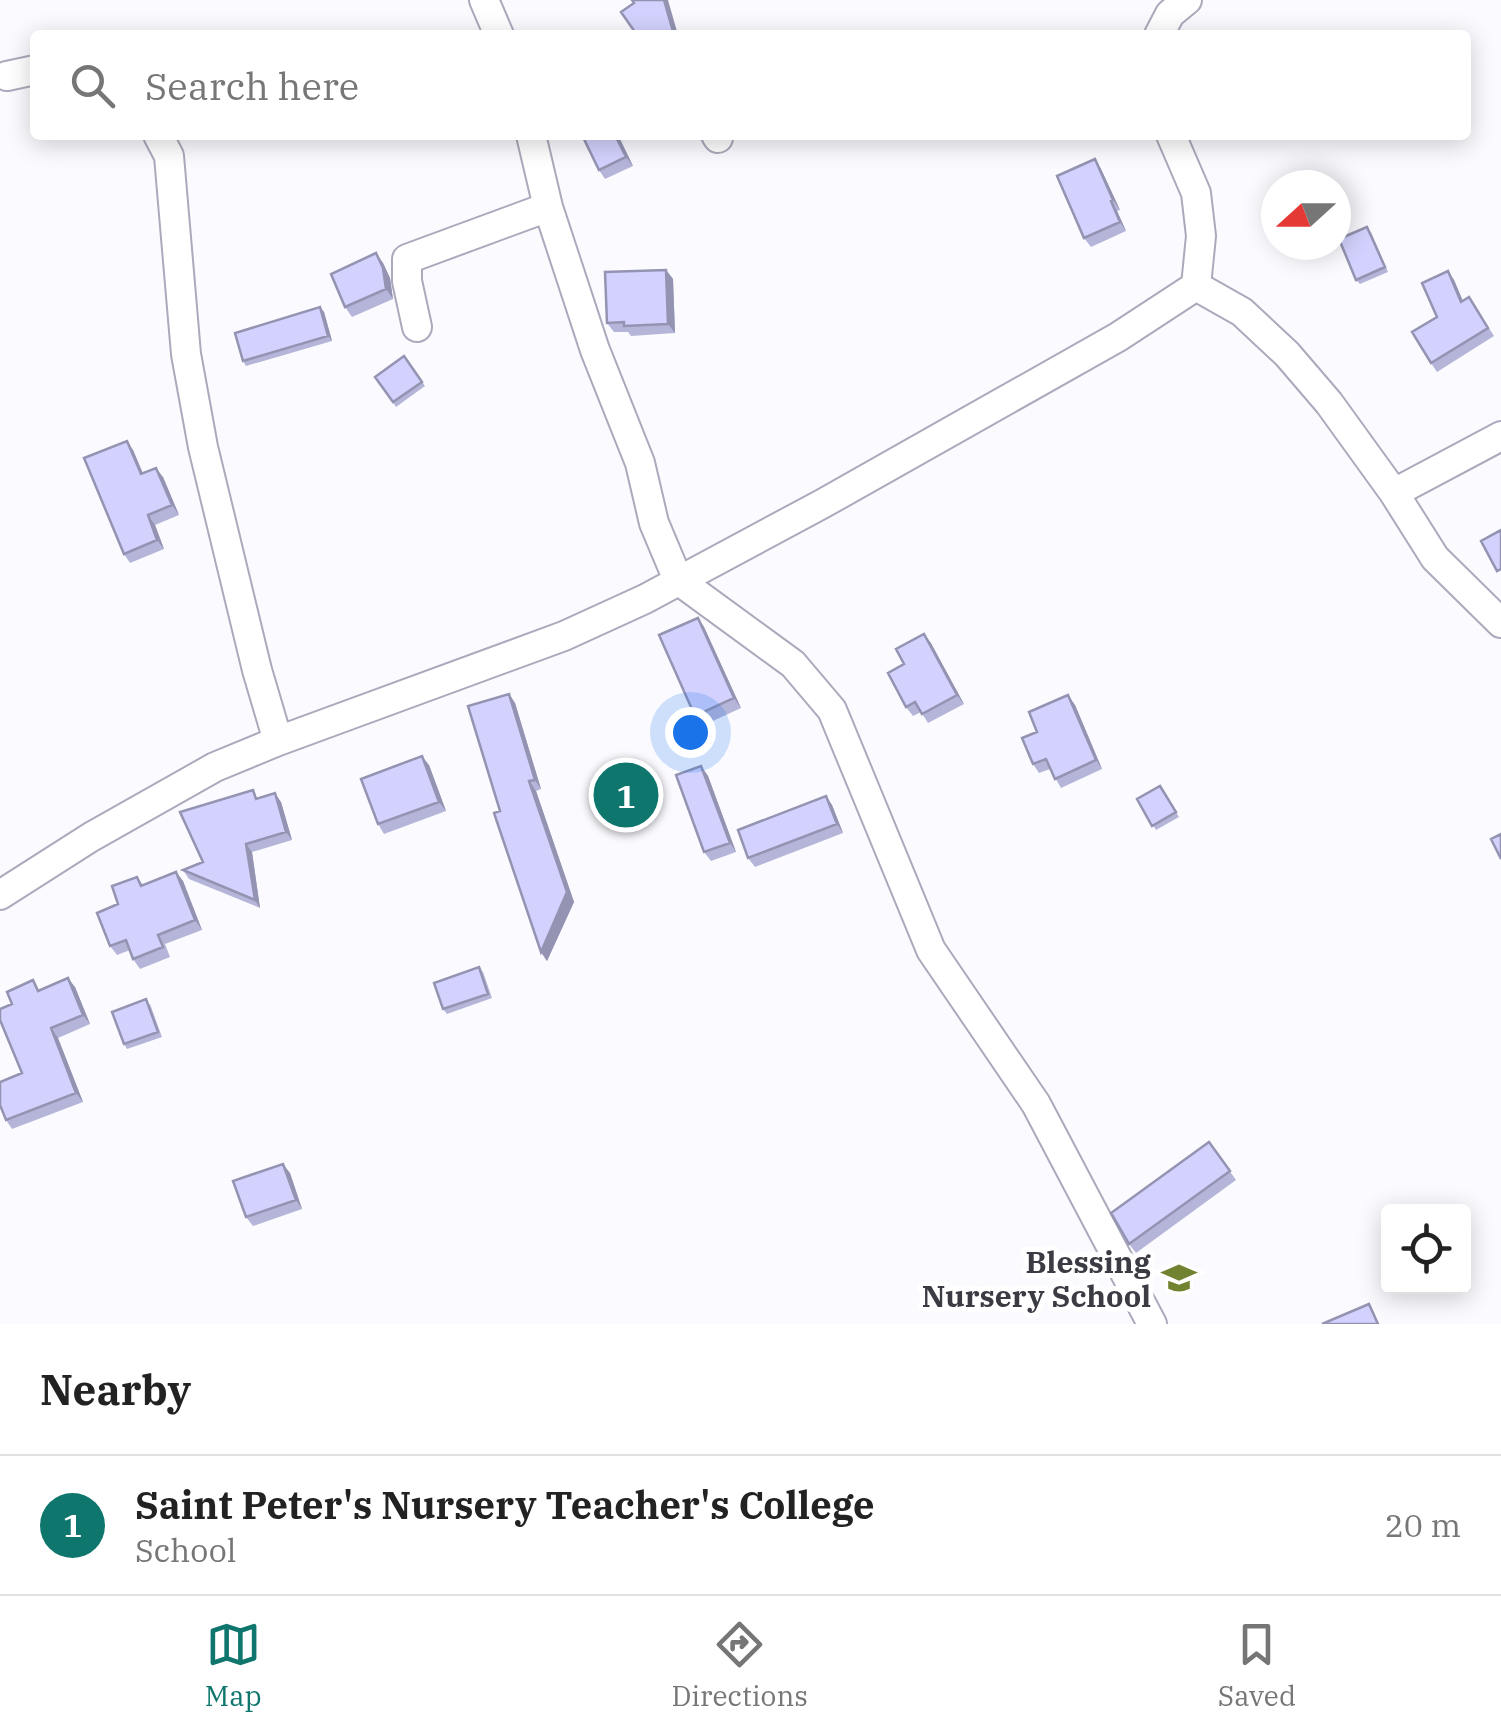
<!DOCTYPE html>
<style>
:root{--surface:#fff;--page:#f2f2f2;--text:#222;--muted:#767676;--line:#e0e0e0;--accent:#0f766e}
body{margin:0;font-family:"IBM Plex Serif",serif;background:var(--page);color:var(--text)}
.controls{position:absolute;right:30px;bottom:30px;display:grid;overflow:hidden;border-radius:10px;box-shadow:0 5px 25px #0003}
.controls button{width:90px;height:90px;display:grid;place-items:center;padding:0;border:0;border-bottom:2px solid var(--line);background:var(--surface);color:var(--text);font:50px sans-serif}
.compass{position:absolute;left:1261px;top:170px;width:90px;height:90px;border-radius:50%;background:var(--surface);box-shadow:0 5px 25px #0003;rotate:249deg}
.you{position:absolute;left:690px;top:732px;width:35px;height:35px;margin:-25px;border:8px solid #fff;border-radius:50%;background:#1a73e8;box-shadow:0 0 0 15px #1a73e833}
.badge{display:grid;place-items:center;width:65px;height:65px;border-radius:50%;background:var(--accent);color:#fff;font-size:32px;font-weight:700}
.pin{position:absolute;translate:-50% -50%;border:5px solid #fff;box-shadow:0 2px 10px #0006}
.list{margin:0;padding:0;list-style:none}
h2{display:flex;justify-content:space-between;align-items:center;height:130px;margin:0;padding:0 40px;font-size:42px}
h2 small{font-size:32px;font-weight:400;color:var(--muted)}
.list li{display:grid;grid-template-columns:65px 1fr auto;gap:30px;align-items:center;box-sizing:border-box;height:140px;padding:0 40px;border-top:2px solid var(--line)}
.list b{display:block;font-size:38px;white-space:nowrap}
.list p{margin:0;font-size:32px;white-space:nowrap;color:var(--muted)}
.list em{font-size:32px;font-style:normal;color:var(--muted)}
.icon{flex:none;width:55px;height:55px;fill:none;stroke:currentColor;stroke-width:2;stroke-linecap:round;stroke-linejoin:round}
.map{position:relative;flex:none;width:1501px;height:1324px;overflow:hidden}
.search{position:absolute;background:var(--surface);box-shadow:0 5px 25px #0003;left:30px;right:30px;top:30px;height:110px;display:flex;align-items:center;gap:25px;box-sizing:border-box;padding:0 35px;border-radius:10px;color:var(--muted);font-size:38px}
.sheet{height:270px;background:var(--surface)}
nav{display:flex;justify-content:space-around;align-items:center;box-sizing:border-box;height:140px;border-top:2px solid var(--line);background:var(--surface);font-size:28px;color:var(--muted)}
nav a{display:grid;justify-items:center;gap:5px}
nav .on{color:var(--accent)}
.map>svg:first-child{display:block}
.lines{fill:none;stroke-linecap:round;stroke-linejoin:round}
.minor-casing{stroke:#aaaabc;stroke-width:32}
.minor{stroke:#fff;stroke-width:28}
.wall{fill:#b5b5da}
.shaded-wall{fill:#9493b2}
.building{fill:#d3d2fe;stroke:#9493b2;stroke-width:2.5}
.labels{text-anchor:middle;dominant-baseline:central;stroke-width:10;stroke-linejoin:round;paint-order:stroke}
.poi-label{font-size:30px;font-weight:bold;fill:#3b3b43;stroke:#fff;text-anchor:end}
</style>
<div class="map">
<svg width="1501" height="1324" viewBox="0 0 1501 1324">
<rect width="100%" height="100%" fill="#fbfbff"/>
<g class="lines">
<g class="minor-casing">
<path id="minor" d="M484,0l15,35
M1159,35l11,-21 17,-14
M7,76l28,-6
M158,135l11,21 17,198 17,93 54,223 21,71
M531,135l17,72 47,143 45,113 14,60 24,57 115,84 39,46 99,240 105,154 116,220
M716,135l2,3
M1196,286l46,26 45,42 42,49 65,90 41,65 66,65
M417,327l-10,-46v-22l141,-52
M1394,493l107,-57
M0,895l91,-58 124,-70 63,-26 286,-105 81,-37 177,-95 140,-79 156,-88 78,-51 5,-50 -5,-43 -25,-58"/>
</g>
<use href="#minor" class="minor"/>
</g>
<path class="wall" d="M582,135h36l15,31 -28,13 -6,-9z
M1095,159l6,10 19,41 -3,1 9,20 -35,16 -7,-9z
M1371,232l17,40 -28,12 -4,-4z
M376,253l7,10 7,15 3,21 -41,18 -7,-10z
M666,270l7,9 2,54 -44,3 -3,-4h-14l-7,-9z
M1448,271l6,9 9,21 6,-4 25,39 -57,36 -6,-9 6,-46z
M320,307l4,5 8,29 -86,25 -3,-5z
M404,356l21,30 -29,21 -21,-30z
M133,450l10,23 20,4 16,38 -24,10 9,24 -34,14 -6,-9z
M698,618l6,9 37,81 -39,18 -7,-10z
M924,634l40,70 -36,19 -7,-11 -8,4 -7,-9 -2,-43z
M509,694l6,9 26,86 -5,2 38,111 -27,59 -6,-9z
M1075,705l27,64 -41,19 -11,-19 -11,4 -6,-9 4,-32z
M429,765l17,46 -62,23 -6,-10z
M701,766l7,10 28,76 -25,9 -7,-9z
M1160,786l19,31 -23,13 -19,-31z
M826,796l6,9 11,28 -88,34 -7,-9z
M259,798l22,4 11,38 -40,12 8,56 -71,-29 -6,-9 20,-8z
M176,872l7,9 19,49 -37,14 5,13 -30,12 -7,-10 -3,-9 -13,5 -7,-9 8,-42 19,-27 6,8z
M479,967l4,5 9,26 -45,16 -4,-5z
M75,987l15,37 -32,14 25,64 -71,27 -6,-9 16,-47 18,-83z
M150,1004l12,33 -35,12 -3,-5z
M1209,1142l27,38 -100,73 -7,-9z
M290,1173l12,36 -49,17 -7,-9z"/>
<path class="shaded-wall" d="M664,0h4l10,35h-4z
M615,135h3l15,31 -7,-9z
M1095,159l6,10 19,41 -7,-10z
M1111,201l6,10 9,20 -6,-9z
M376,253l7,10 7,15 3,21 -7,-10z
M666,270l7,9 2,54 -7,-9z
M1448,271l6,9 13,31 -6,-9z
M320,307l4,5 8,29 -4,-5z
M127,441l6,9 14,34 -6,-10z
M156,468l7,9 16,38 -7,-10z
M148,515l7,10 9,24 -7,-9z
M698,618l6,9 37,81 -7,-10z
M924,634l7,9 33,61 -7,-9z
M509,694l6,9 26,86 -6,-9z
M1068,695l7,10 27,64 -6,-9z
M422,756l7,9 17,46 -7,-9z
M701,766l7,10 28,76 -6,-9z
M529,781l7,10 38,111 -27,59 -6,-9z
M275,793l6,9 11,38 -6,-8z
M826,796l6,9 11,28 -6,-9z
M246,844l6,8 8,56 -5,-8z
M176,872l7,9 19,49 -7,-10z
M68,978l7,9 15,37 -7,-9z
M51,1028l7,10 25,64 -7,-9z
M283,1164l7,9 12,36 -6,-9z"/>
<path class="building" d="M632,0h32l10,35h-37l-16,-23 13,-9z
M582,135h33l11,22 -27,13z
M1095,159l18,41 -2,1 9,21 -36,16 -27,-62z
M1367,227l18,40 -29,13 -17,-41z
M376,253l7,15 3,21 -41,18 -14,-33z
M666,270l2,54 -44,2v-4l-17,1 -2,-51z
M1448,271l13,31 8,-5 19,31 -57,35 -19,-31 25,-15 -15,-34z
M320,307l8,29 -85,25 -8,-28z
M404,356l18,26 -29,20 -18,-25z
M127,441l14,33 15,-6 16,37 -24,10 9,25 -33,14 -40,-96z
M1501,530v39l-4,2 -16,-30z
M698,618l36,80 -39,18 -36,-81z
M924,634l33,61 -35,19 -7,-12 -9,5 -18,-34 16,-9 -8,-15z
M509,694l26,86 -6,1 38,111 -26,60 -47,-139 6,-2 -32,-105z
M1068,695l28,65 -41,19 -9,-20 -13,5 -11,-26 15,-6 -8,-20z
M422,756l17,46 -61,22 -17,-45z
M701,766l29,77 -26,9 -28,-77z
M1160,786l16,26 -24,14 -15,-27z
M253,790l3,9 19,-6 11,39 -40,12 9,56 -72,-30 20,-8 -23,-50z
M826,796l11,28 -89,34 -10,-28z
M1501,834v25l-10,-20z
M176,872l19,48 -37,15 5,12 -30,12 -7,-19 -16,6 -13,-33 21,-9 -6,-18 25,-9 4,9z
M479,967l9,27 -45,15 -9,-26z
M68,978l15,37 -32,13 25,65 -70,27 -6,-15v-23l22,-9 -22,-53v-11l12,-5 -5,-12 26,-12 5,11z
M146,999l12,33 -34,12 -12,-32z
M1209,1142l21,29 -101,73 -18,-31z
M283,1164l13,36 -50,17 -13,-36z
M1369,1304l9,20h-56z"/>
<defs>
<g id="school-bare" transform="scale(2.7)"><path d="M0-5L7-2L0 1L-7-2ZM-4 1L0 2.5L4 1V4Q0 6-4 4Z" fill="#718231" stroke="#fff" stroke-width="2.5" paint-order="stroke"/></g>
</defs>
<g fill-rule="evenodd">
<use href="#school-bare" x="1179" y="1278"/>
</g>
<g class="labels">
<g class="poi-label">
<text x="1151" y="1261">Blessing<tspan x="1151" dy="34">Nursery School</tspan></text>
</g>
</g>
</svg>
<div class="controls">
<button><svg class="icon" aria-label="locate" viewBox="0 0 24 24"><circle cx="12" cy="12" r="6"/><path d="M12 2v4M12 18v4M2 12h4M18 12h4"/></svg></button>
</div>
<svg class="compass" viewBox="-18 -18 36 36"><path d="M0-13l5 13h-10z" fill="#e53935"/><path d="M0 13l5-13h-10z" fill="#767676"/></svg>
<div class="you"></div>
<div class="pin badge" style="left:626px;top:795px">1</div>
<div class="search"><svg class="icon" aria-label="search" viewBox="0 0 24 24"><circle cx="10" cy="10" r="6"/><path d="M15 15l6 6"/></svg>Search here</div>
</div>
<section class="sheet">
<h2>Nearby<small></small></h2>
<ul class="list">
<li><span class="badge">1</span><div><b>Saint Peter's Nursery Teacher's College</b><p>School</p></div><em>20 m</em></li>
</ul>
</section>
<nav>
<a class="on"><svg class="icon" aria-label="map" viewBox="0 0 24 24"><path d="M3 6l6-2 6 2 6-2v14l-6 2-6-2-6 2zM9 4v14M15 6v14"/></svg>Map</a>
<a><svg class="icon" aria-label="directions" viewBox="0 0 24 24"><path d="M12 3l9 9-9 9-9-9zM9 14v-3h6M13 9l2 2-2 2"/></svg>Directions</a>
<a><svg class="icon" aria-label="saved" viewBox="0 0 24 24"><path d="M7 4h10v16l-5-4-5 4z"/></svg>Saved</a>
</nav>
